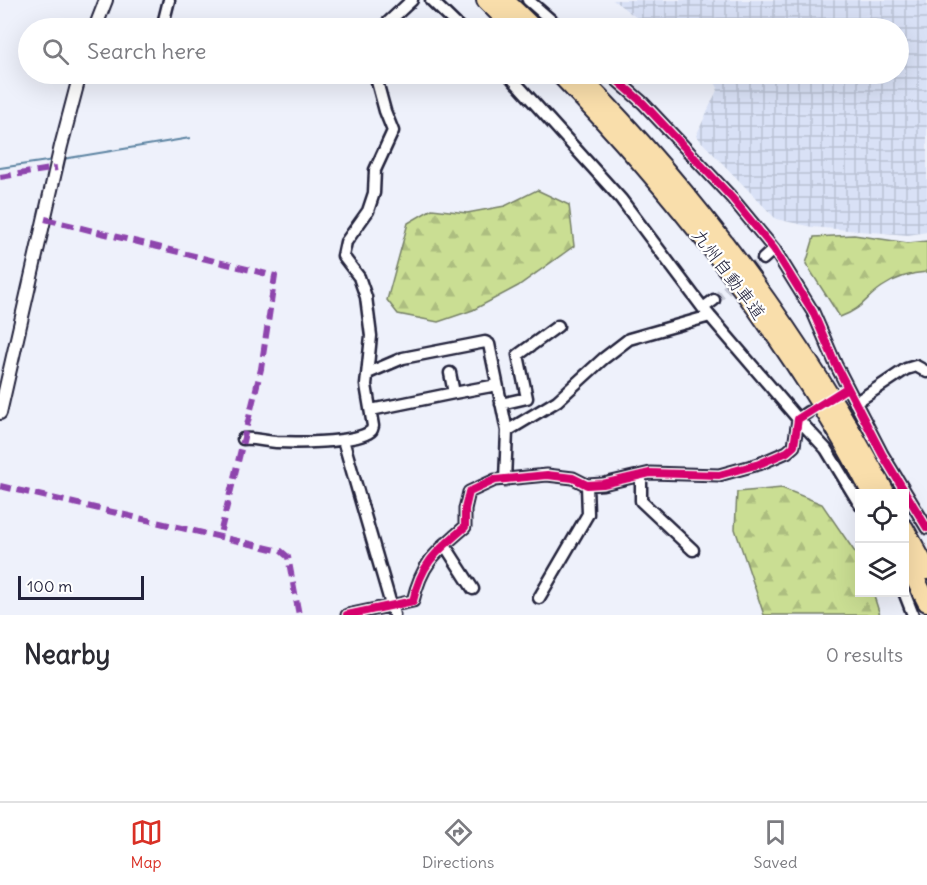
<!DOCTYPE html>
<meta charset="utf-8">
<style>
:root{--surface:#fff;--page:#f2f2f3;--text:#2b2b33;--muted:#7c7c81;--line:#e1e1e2;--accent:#d93025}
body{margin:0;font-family:Delius,"Klee One",sans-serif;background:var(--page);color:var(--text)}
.controls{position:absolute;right:18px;bottom:18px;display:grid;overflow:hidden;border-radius:0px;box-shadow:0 6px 24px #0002}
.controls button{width:54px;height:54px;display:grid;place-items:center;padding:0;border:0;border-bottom:2px solid var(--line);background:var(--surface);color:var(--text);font:30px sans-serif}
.scale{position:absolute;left:18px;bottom:15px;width:126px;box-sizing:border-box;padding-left:6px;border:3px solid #22223b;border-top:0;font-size:16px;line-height:21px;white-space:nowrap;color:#22223b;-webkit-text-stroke:4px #fff;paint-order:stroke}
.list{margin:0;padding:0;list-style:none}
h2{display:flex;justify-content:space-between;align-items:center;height:78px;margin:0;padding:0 24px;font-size:26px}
h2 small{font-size:20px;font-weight:400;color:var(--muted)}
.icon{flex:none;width:33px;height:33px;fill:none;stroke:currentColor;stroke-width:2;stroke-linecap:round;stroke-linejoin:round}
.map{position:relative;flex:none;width:927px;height:615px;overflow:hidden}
.search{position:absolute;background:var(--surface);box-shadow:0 6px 24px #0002;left:18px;right:18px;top:18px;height:66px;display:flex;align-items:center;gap:15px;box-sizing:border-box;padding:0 21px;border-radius:33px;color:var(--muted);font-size:22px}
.sheet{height:186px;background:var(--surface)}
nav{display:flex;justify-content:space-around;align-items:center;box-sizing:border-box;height:84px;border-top:2px solid var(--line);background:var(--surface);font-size:16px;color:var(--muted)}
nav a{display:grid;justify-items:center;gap:3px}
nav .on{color:var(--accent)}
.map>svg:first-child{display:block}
.industrial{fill:url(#industrial-grid)}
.forest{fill:url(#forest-firs);stroke:#768067;stroke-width:1.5}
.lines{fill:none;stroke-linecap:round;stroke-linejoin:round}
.stream{stroke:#5d84a2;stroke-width:2}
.minor-tunnel{stroke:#c5c8d5;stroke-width:10;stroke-dasharray:10 5;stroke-linecap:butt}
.minor-casing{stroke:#22223b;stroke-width:15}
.tertiary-casing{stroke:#22223b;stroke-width:16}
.motorway-casing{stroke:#22223b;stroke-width:22}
.minor{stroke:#fff;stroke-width:10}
.tertiary{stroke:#fff;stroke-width:12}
.motorway{stroke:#f9deab;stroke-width:18}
.quiet{stroke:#8e44ad;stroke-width:6;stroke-dasharray:12 6;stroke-linecap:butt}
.cycleway-casing{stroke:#fff;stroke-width:11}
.cycleway{stroke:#d6006c;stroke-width:8}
.labels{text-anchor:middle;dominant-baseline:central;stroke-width:4.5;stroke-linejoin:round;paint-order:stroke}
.street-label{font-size:18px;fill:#22223b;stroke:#fff}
</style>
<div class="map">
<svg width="927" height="615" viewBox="0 0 927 615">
<defs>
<pattern id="industrial-grid" width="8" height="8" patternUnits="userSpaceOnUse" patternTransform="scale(1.5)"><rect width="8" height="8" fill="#d9e1f6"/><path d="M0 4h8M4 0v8" fill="none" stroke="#bac1d4"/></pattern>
<pattern id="forest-firs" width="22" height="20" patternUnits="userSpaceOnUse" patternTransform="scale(1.5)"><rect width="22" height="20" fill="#cade93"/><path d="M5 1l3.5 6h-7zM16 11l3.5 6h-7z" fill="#adbe80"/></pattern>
</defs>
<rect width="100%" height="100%" fill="#eef1fb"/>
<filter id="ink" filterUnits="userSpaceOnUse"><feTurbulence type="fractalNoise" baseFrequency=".0167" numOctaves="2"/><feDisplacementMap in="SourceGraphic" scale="12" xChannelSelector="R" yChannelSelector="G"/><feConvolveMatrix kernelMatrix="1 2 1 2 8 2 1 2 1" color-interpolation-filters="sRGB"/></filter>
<g filter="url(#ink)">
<path class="industrial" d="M613,0h314v232l-19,3 -96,-8 -36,-8 -80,-83 22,-48 -7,-14h187v-46h-240l-9,-1z"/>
<path class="forest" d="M537,190l32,15 5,41 -56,40 -45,24 -35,12 -40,-8 -11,-14 21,-77 24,-14 35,4 38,-7z
M854,235l54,8 19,-2v31c-15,1 -32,6 -45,15 -18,12 -18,21 -42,30l-34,-53 8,-27z
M782,488l40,16 37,54 1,34 13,1 7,22h-116l-29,-86 2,-37z"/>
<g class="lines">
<path class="stream" d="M63,159l127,-21
M0,168l54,-8"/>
<path class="minor-tunnel" d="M714,300l49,-41"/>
<g class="minor-casing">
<path id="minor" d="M431,0l29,28
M528,0l32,28
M162,28l7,-28
M382,28l30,-28
M508,74l113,125 82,109 95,111 28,30 34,56
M610,74l33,29 89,95 42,51 39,63 23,53 46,89 45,74
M763,259l11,-10
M703,308l11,-8
M368,373l35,-15 82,-16 4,2 18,87
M450,373l4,20 43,-8
M855,403l51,-34 10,-3 11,6
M501,404l26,-6 -9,-43 40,-29
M371,410l83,-17
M243,439c13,-1 20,2 33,3 20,1 74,1 92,-9 4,-2 4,-3 5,-7l-7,-41 5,-49 -5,-39 -7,-20 -16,-21 3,-14 22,-31 6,-18 1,-23 18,-39 -8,-20 -10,-37
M343,440l51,175
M641,475v26l52,49
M505,480l2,-49 50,-30 46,-42 26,-20 81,-23
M444,544l29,45
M904,592l9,23
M539,598l49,-84 -1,-29
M347,615l66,-14c9,-39 23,-49 52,-74v-18l4,-17 26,-12 52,-5 26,3 14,7 16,-1 47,-11 69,2 40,-11 28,-12 7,-6 4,-27 10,-7"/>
</g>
<g class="tertiary-casing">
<path id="tertiary" d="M95,28l11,-28
M0,413l61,-267 19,-72"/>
</g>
<g class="motorway-casing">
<path id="motorway" d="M486,0l25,25
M504,0l29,28
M560,74c117,121 233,269 312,420
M577,74c121,123 228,267 309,420
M904,528l23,42
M904,557l23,45"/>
</g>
<use href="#minor" class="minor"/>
<use href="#tertiary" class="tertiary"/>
<use href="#motorway" class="motorway"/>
<path class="quiet" d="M0,177l57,-9
M45,219l230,57 -14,93 -42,169
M0,486l281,65 7,6 11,58"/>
<g class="cycleway-casing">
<path id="cycleway" d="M610,74l33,29 89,95 42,51 39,63 23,53 46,89 45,74
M347,615l66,-14c9,-39 23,-49 52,-74v-18l4,-17 26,-12 52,-5 26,3 14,7 16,-1 47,-11 69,2 40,-11 28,-12 7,-6 4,-27 49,-31"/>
</g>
<use href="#cycleway" class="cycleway"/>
</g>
</g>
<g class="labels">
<g class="street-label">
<text transform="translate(729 274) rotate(53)">九州自動車道</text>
</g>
</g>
</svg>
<div class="controls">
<button><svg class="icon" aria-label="locate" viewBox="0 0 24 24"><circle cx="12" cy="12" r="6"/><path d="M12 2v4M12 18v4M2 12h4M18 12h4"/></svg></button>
<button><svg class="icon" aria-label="layers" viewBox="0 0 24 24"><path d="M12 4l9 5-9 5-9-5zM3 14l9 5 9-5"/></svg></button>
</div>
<div class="scale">100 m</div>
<div class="search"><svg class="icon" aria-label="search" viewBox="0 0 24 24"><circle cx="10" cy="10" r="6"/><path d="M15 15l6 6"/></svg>Search here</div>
</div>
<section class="sheet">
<h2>Nearby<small>0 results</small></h2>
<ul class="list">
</ul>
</section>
<nav>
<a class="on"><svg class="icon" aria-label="map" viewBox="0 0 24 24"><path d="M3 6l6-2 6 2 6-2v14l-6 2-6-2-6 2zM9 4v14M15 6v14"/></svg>Map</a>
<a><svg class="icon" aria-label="directions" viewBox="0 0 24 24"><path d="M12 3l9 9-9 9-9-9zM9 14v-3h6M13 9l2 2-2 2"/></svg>Directions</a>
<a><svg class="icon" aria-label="saved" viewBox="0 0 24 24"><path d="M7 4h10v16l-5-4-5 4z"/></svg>Saved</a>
</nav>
